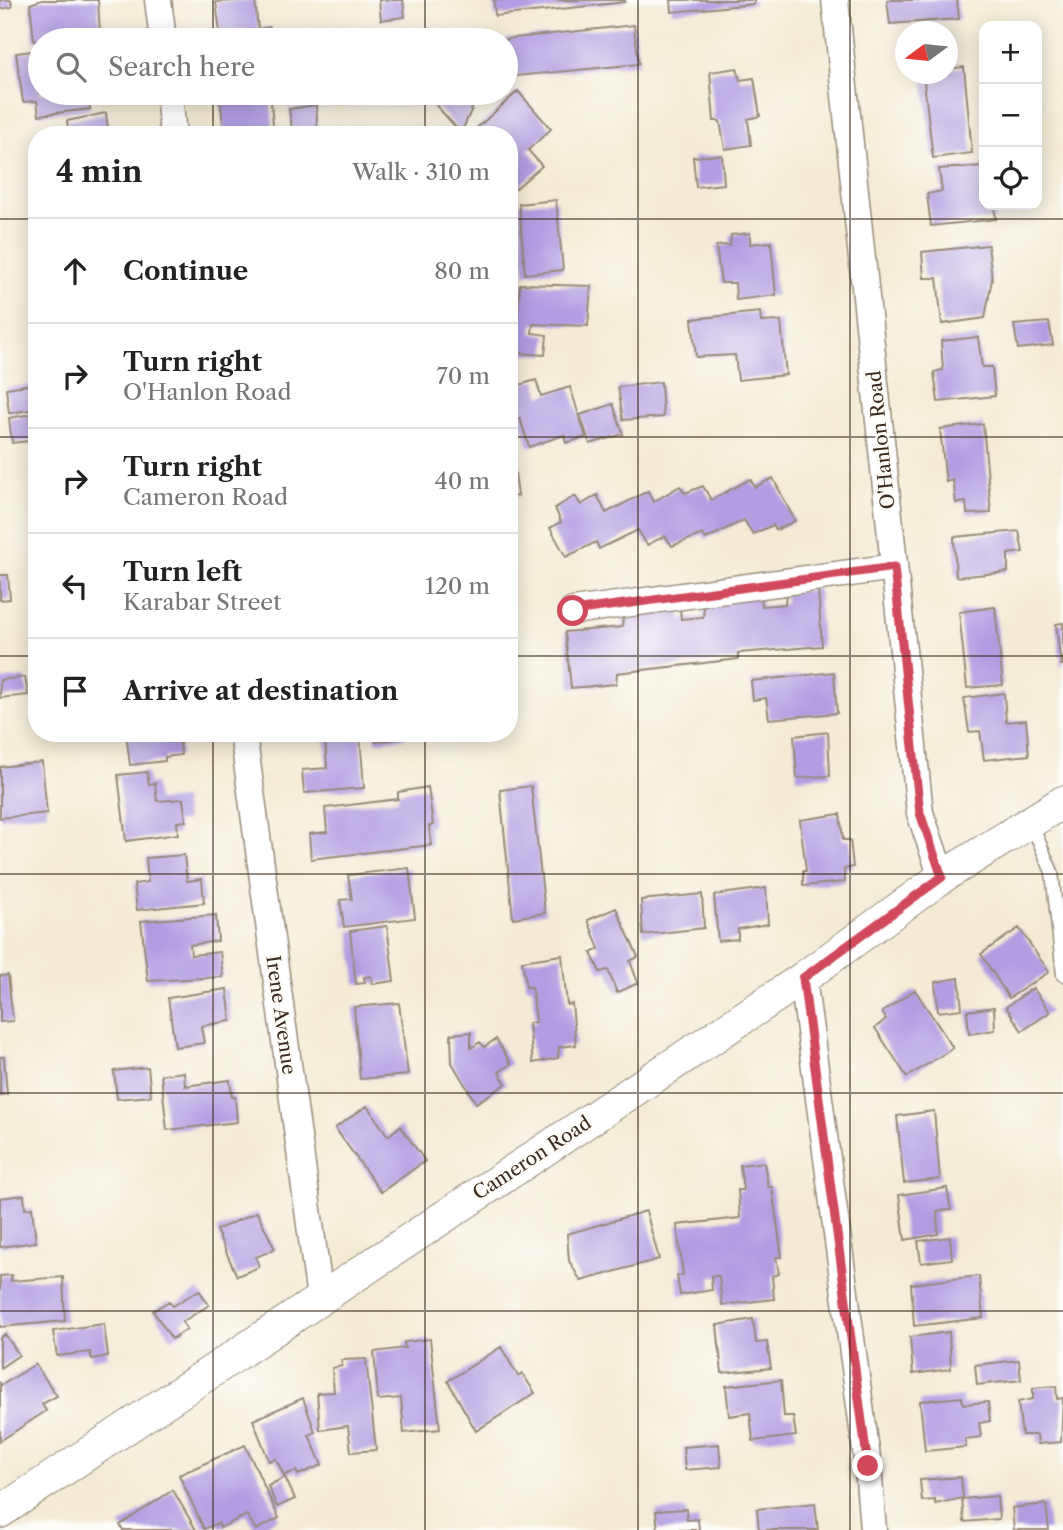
<!DOCTYPE html>
<meta charset="utf-8">
<style>
:root{--surface:#fff;--page:#f2f2f2;--text:#222;--muted:#767676;--line:#e0e0e0}
body{margin:0;font-family:"Libre Caslon Text",serif;background:var(--page);color:var(--text)}
.controls{position:absolute;right:21px;top:21px;display:grid;overflow:hidden;border-radius:14px;box-shadow:0 4px 18px #0003}
.controls button{width:63px;height:63px;display:grid;place-items:center;padding:0;border:0;border-bottom:2px solid var(--line);background:var(--surface);color:var(--text);font:35px sans-serif}
.compass{position:absolute;left:895px;top:21px;width:63px;height:63px;border-radius:50%;background:var(--surface);box-shadow:0 4px 18px #0003;rotate:255deg}
.stop{position:absolute;width:21px;height:21px;margin:-16px;border:5px solid #d1495b;border-radius:50%;background:#fff}
.stop.end{background:#d1495b;border-color:#fff;box-shadow:0 2px 7px #0008}
.list{margin:0;padding:0;list-style:none}
h2{display:flex;justify-content:space-between;align-items:center;height:91px;margin:0;padding:0 28px;font-size:30px}
h2 small{font-size:23px;font-weight:400;color:var(--muted)}
.list li{display:grid;grid-template-columns:46px 1fr auto;gap:21px;align-items:center;box-sizing:border-box;height:105px;padding:0 28px;border-top:2px solid var(--line)}
.list b{display:block;font-size:26px;white-space:nowrap}
.list p{margin:0;font-size:23px;white-space:nowrap;color:var(--muted)}
.list em{font-size:23px;font-style:normal;color:var(--muted)}
.icon{flex:none;width:38px;height:38px;fill:none;stroke:currentColor;stroke-width:2;stroke-linecap:round;stroke-linejoin:round}
.map{position:relative;flex:none;width:1063px;height:1530px;overflow:hidden}
.search{position:absolute;background:var(--surface);box-shadow:0 4px 18px #0003;left:28px;top:28px;width:490px;height:77px;display:flex;align-items:center;gap:18px;box-sizing:border-box;padding:0 24px;border-radius:38px;color:var(--muted);font-size:26px}
.panel{position:absolute;background:var(--surface);box-shadow:0 4px 18px #0003;left:28px;top:126px;width:490px;height:616px;border-radius:28px}
.map>svg:first-child{display:block}
.building{fill:#b19ee2}
.lines{fill:none;stroke-linecap:round;stroke-linejoin:round}
.service-casing{stroke:#978a7a;stroke-width:15}
.minor-casing{stroke:#978a7a;stroke-width:29}
.tertiary-casing{stroke:#978a7a;stroke-width:34}
.service{stroke:#fff;stroke-width:12}
.minor{stroke:#fff;stroke-width:26}
.tertiary{stroke:#fff;stroke-width:32}
.route{stroke:#d1495b;stroke-width:9}
.grid{fill:none;stroke:#3b2a1e;stroke-width:2;stroke-opacity:0.55}
.labels{text-anchor:middle;dominant-baseline:central;stroke-width:5;stroke-linejoin:round;paint-order:stroke}
.street-label{font-size:19px;fill:#3b2a1e;stroke:#fdfcf7}
</style>
<div class="map">
<svg width="1063" height="1530" viewBox="0 0 1063 1530">
<rect width="100%" height="100%" fill="#fdfcf7"/>
<filter id="ink" filterUnits="userSpaceOnUse"><feTurbulence type="fractalNoise" baseFrequency=".0143" numOctaves="2"/><feDisplacementMap in="SourceGraphic" scale="14" xChannelSelector="R" yChannelSelector="G"/><feConvolveMatrix kernelMatrix="1 2 1 2 8 2 1 2 1" color-interpolation-filters="sRGB"/></filter>
<filter id="wash" filterUnits="userSpaceOnUse"><feTurbulence type="fractalNoise" baseFrequency=".00686" numOctaves="4" result="noise"/><feDisplacementMap in="SourceGraphic" scale="28" xChannelSelector="R" yChannelSelector="G"/><feGaussianBlur stdDeviation="1.57" result="paint"/><feColorMatrix in="noise" values="0 0 0 0 0 0 0 0 0 0 0 0 0 0 0 0 0 1.4 0 .05"/><feComposite in="paint" operator="in"/></filter>
<g filter="url(#wash)">
<rect width="100%" height="100%" fill="#f3ebd5"/>
<g id="blocks">
<path class="building" d="M0,0h11l1,7 -12,2z
M42,0h56l2,34 -66,7 -4,-37z
M255,0l3,29 12,-2 1,13h-58l-1,-6 8,-1 -4,-31z
M379,0h24l2,17 -24,3z
M494,0h131v2l-130,14z
M671,0h83v4l-82,8z
M887,0h70l2,19 -69,5z
M634,25l5,39 -133,13v-38z
M423,29l10,11h-23z
M40,50v43h49l1,16 -51,6 -2,-14 -14,1 -7,-49z
M964,67l8,86 -39,5 -10,-84h25v-5z
M737,68l3,12 14,-2 6,38 -12,3 3,26 -26,4 -5,-28h-6l-4,-49z
M518,91l33,38 -23,21 14,16 -28,24 -5,-5v-50h-40z
M227,93h43l4,42h-42l-1,-4h-7l-4,-32 8,-1z
M425,93h50l-6,5 5,6 -13,29z
M316,105l2,30h-25l-4,-26z
M106,113l3,22h-40l-2,-14z
M722,155l2,29 -28,3 -3,-30z
M984,166v39h10l2,14 -65,7 -4,-32 15,-3 -3,-22z
M556,200l7,70 -38,4 -6,-70z
M750,233v11l21,-2 5,53 -40,5 -1,-17h-14l-5,-37 14,-1 1,-10z
M988,245l4,34 -7,39 -43,6 -5,-46h-13l-2,-26z
M520,284l71,2 -3,40 -55,-2 -1,9 15,2 -2,20 -30,-2z
M760,312l1,10 20,-1 5,54 -48,5 -3,-25 -39,2 -4,-38z
M1049,322l4,23 -35,4 -4,-24z
M978,337l4,30h10l3,29 -57,6 -4,-30 9,-2 -2,-29z
M536,380l5,16 29,-9 16,50 -20,6 -2,-8 -35,12 -9,-29 -11,3v-33z
M661,382l2,35 -40,3 -5,-33z
M34,384l2,25 -27,4 -3,-25z
M613,404l10,30 -33,10 -10,-29z
M37,413v27l-25,3 -3,-25z
M983,424l8,89 -24,1 -1,-12 -10,1 -3,-23 -7,2 -6,-53z
M509,459h4l5,37 -9,1z
M773,478l22,43 -19,9 -3,-5 -20,9 -9,-14 -38,19 -3,-5 -31,12 -7,-10 -18,9 -9,-15 -39,19 -3,-7 -30,15 -16,-29 11,-6 -6,-14 20,-12 6,9 16,-10 9,18 42,-22 5,11 27,-16 5,7 18,-7 8,14 39,-21 5,8z
M1019,531l4,21 -15,2v18l-52,5 -2,-40z
M0,575h8l2,24 -10,1z
M818,589l4,57 -84,7v6l-121,14 -1,11 -45,4 -6,-56 57,-5 1,-10 57,-8 1,10 22,-2 1,-11 57,-12 1,12 23,-2 1,-11z
M995,607l8,78 -36,3 -8,-76z
M1063,623v42h-2l-5,-41z
M834,672l3,41 -68,6 -3,-21 -13,2 -2,-19z
M25,677l3,18 -28,3v-18z
M1004,693l2,29 20,-2 3,35 -45,5 -4,-29 -11,1 -5,-34z
M828,732l2,44 -33,2 -3,-42z
M126,733h53l2,22 -16,2v4l-35,4z
M375,733h29l1,5 -29,4z
M360,735l4,53 -60,5 -2,-23 25,-2 -2,-29z
M42,762l5,51 -47,5v-51z
M147,772l2,12 6,-1 2,18 26,-2 3,22 -9,1 1,12 -52,7 -8,-66z
M531,786l14,127 -32,5 -13,-128z
M428,787l5,38 -4,1 2,19 -120,14 -2,-25 18,-2 -2,-24 73,-9v-7z
M840,814l3,26h7l3,27 -9,2 1,13 -42,4v-15h3l-6,-51z
M184,855l3,26 15,-2 2,24 -67,7 -3,-26 14,-2 -2,-24z
M409,868l6,50 -71,9 -4,-27 12,-1 -4,-24z
M766,888l2,36 -30,5v10l-20,2 -4,-46z
M702,894l2,34 -61,7 -2,-35z
M616,908l22,49 -8,4 8,22 -21,10 -9,-23 -8,2 -9,-19 8,-4 -11,-29z
M216,915l2,26 -28,4 1,10 29,-3 3,25 -75,4 -7,-60z
M387,926l7,55 -22,3 -1,-8 -7,1 1,6 -9,1 -6,-53z
M1019,928l30,44 -40,26 -28,-44z
M562,955l5,50 5,-1 4,41 -17,2 -1,11 -25,5 -4,-40 7,-1 -4,-35h-6l-4,-26z
M8,975l5,46 -13,1v-46z
M959,978l3,31 -24,3 -3,-30z
M1033,988l17,24 -28,19 -16,-24z
M227,989l4,32 -30,5 3,17 -29,4 -7,-49z
M915,990l38,58 -46,29 -32,-49 11,-9 -4,-7z
M399,1003l9,72 -48,4 -6,-72z
M994,1007l1,23 -26,4 -2,-23z
M471,1032v16l9,-6 4,5 12,-8 15,25 -12,8 7,12 -30,19 -24,-40 -1,-29z
M0,1057h4l3,37 -7,1z
M148,1067l3,29 -34,3 -3,-28z
M184,1072l1,14 45,-6 2,17h3l2,25 -70,8 -6,-55z
M367,1106l21,30 12,-10 25,35 -44,31 -46,-64z
M934,1111l6,68 -36,4 -7,-67z
M764,1162l4,25h4l10,70h-6l3,17 -7,2 2,23 -52,6 -3,-29h-8l1,14 -32,5 -3,-19 6,-1 -6,-50 63,-7 -2,-28h5l-3,-25z
M947,1188l4,22 -14,1 1,23 -33,6 -6,-45z
M24,1195l1,14 7,-1 4,34 -36,5v-49z
M646,1211l13,48 -78,22 -12,-20 -2,-27z
M257,1212l18,37 -19,8 3,10 -22,9 -21,-46z
M950,1237l2,22 -31,4 -3,-22z
M12,1275l-1,6 52,-4 2,44 -65,6v-51z
M979,1276l4,42 -69,8 -3,-42z
M199,1290l10,15 -27,17 5,7 -15,10 -19,-28 16,-10 4,5z
M753,1319l3,24 11,-1 4,26 -49,5 -5,-48z
M104,1324l4,32 -16,3 -2,-7 -33,4 -4,-25z
M949,1332l2,37 -38,5 -3,-37z
M5,1334l14,21 -19,13v-30z
M430,1339l10,90 -36,4 -3,-35 -23,2 -4,-48 31,-4 -1,-6z
M501,1347l17,29 4,-3 13,20 -59,38 -28,-50z
M366,1359l10,91 -25,2 -3,-26 -28,4 -3,-37 17,-1 -2,-24 10,-2v-6z
M1019,1360l2,20 -44,5 -2,-20z
M35,1364l22,32 -15,8 4,7 -46,30v-58l2,2z
M781,1380l3,36h9l3,20 -43,5 -3,-28 -21,3 -3,-30z
M1056,1386l1,13 6,-1 -2,44 -23,2 -1,-9h-15l-4,-33 15,-3v-11z
M962,1397l1,7 25,-2 2,19 -11,2 2,14 -16,2 1,8 -41,4 -5,-50z
M303,1398l12,34 -6,3 13,30 -24,10 -2,-4 -12,4 -8,-16 -7,2 -16,-41z
M719,1444l2,23 -36,3 -2,-23z
M245,1445l34,73 -23,12 -9,-15 -27,13 -2,-5 -14,6 -25,-54z
M285,1477l10,22 -18,8 -9,-21z
M961,1477l2,21 -28,6v-4l-13,1 -2,-21z
M173,1490l23,40h-73l-3,-5z
M997,1496l2,23 -35,3 -2,-23z
M815,1503l3,27h-59l-2,-21z
M1046,1504l3,26h-35l-2,-22z
M686,1509l1,11 11,-1 1,11h-41l-2,-19z"/>
</g>
</g>
<g filter="url(#ink)">
<use href="#blocks" fill-opacity="0" stroke="#978a7a" stroke-width="2"/>
<g class="lines">
<g class="service-casing">
<path id="service" d="M1031,823l21,49 11,103"/>
</g>
<g class="minor-casing">
<path id="minor" d="M158,0l5,40
M835,0l85,813 22,64
M169,93l4,42
M573,611l321,-44
M243,733l77,565
M803,978l65,488 5,64"/>
</g>
<g class="tertiary-casing">
<path id="tertiary" d="M0,1512l803,-534 139,-101 121,-75"/>
</g>
<use href="#service" class="service"/>
<use href="#minor" class="minor"/>
<use href="#tertiary" class="tertiary"/>
</g>
</g>
<g class="lines" filter="url(#ink)">
<path class="route" d="M573,611l321,-44 26,246 22,64 -139,101 65,488"/>
</g>
<path class="grid" d="M213,0v40M425,0v40M638,0v1530M850,0v1530M213,93v42M425,93v42M0,219h37M509,219h554M0,437h37M509,437h554M0,656h37M509,656h554M213,733v797M425,733v797M0,874h1063M0,1093h1063M0,1311h1063"/>
<g class="labels">
<g class="street-label">
<text transform="translate(881 440) rotate(-96)">O'Hanlon Road</text>
<text transform="translate(281 1015) rotate(82)">Irene Avenue</text>
<text transform="translate(532 1158) rotate(-33)">Cameron Road</text>
</g>
</g>
</svg>
<div class="controls">
<button>+</button>
<button>−</button>
<button><svg class="icon" aria-label="locate" viewBox="0 0 24 24"><circle cx="12" cy="12" r="6"/><path d="M12 2v4M12 18v4M2 12h4M18 12h4"/></svg></button>
</div>
<svg class="compass" viewBox="-18 -18 36 36"><path d="M0-13l5 13h-10z" fill="#e53935"/><path d="M0 13l5-13h-10z" fill="#767676"/></svg>
<div class="stop" style="left:573px;top:611px"></div>
<div class="stop end" style="left:868px;top:1466px"></div>
<div class="search"><svg class="icon" aria-label="search" viewBox="0 0 24 24"><circle cx="10" cy="10" r="6"/><path d="M15 15l6 6"/></svg>Search here</div>
<section class="panel">
<h2>4 min<small>Walk · 310 m</small></h2>
<ul class="list">
<li><svg class="icon" aria-label="ahead" viewBox="0 0 24 24"><path d="M12 20V5M6 11l6-6 6 6"/></svg><div><b>Continue</b></div><em>80 m</em></li>
<li><svg class="icon" aria-label="right" viewBox="0 0 24 24"><path d="M7 20v-9h11M14 6l5 5-5 5"/></svg><div><b>Turn right</b><p>O'Hanlon Road</p></div><em>70 m</em></li>
<li><svg class="icon" aria-label="right" viewBox="0 0 24 24"><path d="M7 20v-9h11M14 6l5 5-5 5"/></svg><div><b>Turn right</b><p>Cameron Road</p></div><em>40 m</em></li>
<li><svg class="icon" aria-label="left" viewBox="0 0 24 24"><path d="M17 20v-9H6M10 6l-5 5 5 5"/></svg><div><b>Turn left</b><p>Karabar Street</p></div><em>120 m</em></li>
<li><svg class="icon" aria-label="arrive" viewBox="0 0 24 24"><path d="M6 21V4h12l-3 4 3 4H6"/></svg><div><b>Arrive at destination</b></div></li>
</ul>
</section>
</div>
